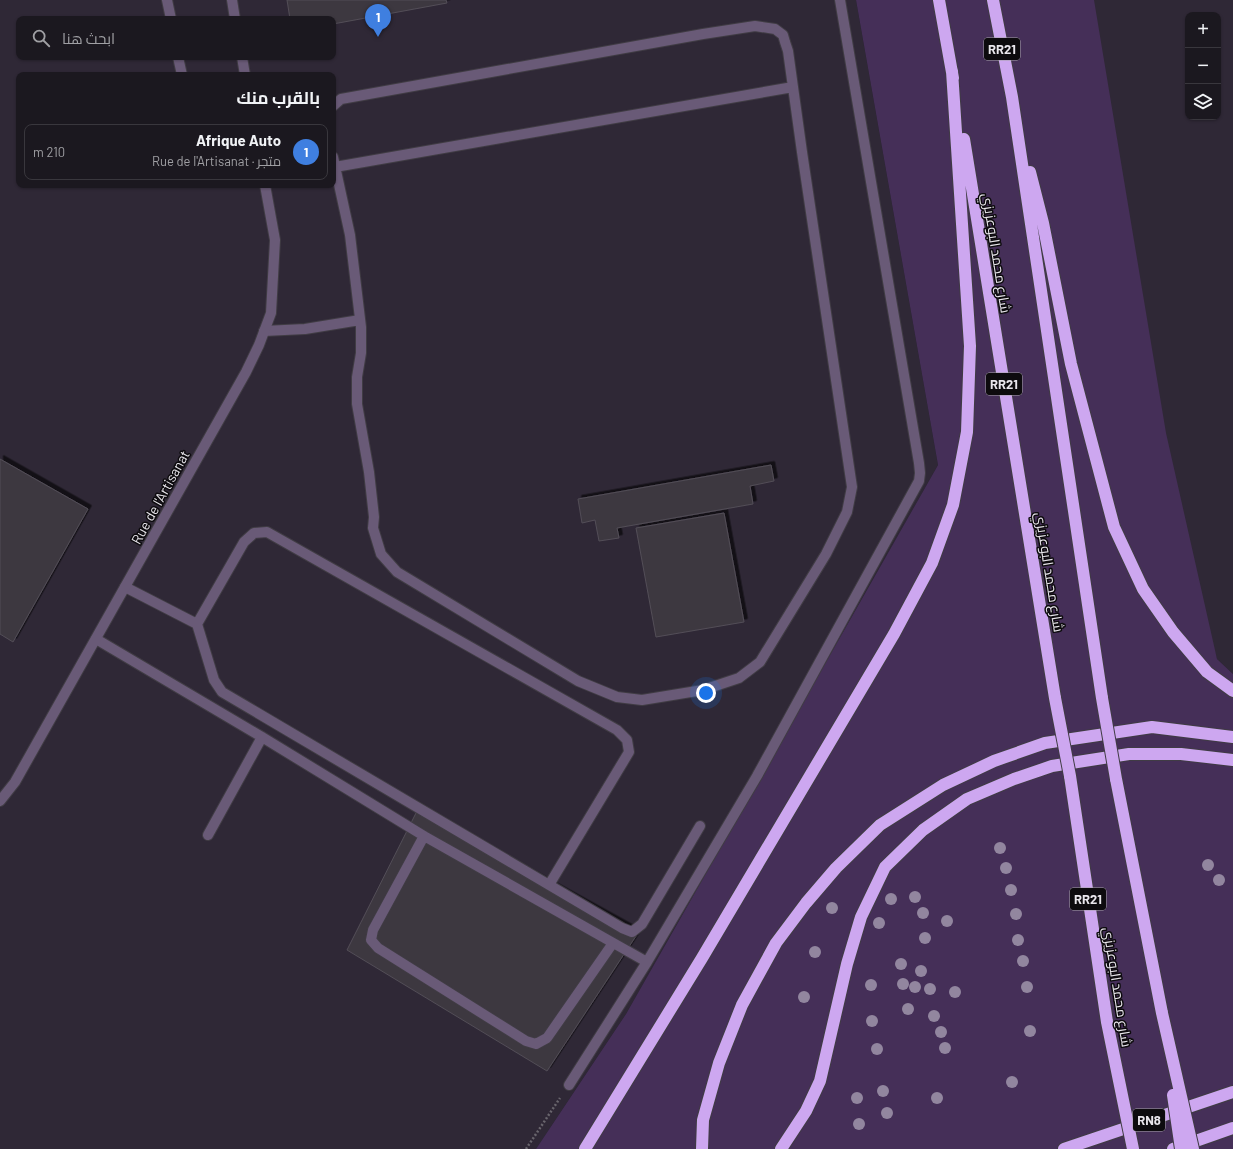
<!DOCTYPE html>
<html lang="ar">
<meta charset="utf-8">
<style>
:root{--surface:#1b181f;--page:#28252c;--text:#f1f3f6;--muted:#a0a0a4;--line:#39373d;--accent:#0f766e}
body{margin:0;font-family:Barlow,Cairo,sans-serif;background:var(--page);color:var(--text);direction:rtl}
.controls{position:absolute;right:12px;top:12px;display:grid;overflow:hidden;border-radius:8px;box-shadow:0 1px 3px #0004}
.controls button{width:36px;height:36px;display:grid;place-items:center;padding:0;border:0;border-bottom:1px solid var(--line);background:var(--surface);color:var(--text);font:20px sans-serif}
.you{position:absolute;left:706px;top:693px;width:14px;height:14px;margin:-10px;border:3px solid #fff;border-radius:50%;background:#1a73e8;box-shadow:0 0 0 6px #1a73e833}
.badge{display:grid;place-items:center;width:26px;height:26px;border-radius:50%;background:var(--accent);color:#fff;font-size:13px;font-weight:700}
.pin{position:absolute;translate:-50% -33px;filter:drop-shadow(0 1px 2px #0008)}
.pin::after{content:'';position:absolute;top:21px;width:14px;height:12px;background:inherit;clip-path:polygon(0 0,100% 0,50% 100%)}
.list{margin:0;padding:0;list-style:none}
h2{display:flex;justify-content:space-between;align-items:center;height:52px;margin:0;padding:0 16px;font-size:17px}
h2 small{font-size:13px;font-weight:400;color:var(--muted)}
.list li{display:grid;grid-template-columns:26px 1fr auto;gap:12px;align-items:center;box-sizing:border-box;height:56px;margin:0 8px 8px;padding:0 8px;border:1px solid var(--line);border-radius:8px}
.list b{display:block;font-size:15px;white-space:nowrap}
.list p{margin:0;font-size:13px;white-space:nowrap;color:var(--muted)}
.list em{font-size:13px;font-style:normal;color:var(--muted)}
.icon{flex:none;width:22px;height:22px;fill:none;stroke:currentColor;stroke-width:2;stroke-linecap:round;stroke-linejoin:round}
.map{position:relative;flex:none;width:1233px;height:1149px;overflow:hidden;direction:ltr}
.search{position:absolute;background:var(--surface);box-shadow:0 1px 3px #0004;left:16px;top:16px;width:320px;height:44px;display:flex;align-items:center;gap:10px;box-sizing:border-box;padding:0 14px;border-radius:8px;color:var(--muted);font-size:15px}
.panel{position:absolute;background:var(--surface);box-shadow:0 1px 3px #0004;left:16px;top:72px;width:320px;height:116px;border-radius:8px;direction:rtl}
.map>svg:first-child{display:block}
.built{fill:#2f2836;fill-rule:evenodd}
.green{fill:#452f58}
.building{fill:#3d3841;stroke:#534e57;filter:url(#shadow)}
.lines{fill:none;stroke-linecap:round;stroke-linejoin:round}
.lane-casing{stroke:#403c44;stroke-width:12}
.street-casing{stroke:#403c44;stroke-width:12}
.highway-casing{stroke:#403c44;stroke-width:14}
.path{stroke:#69656d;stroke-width:2.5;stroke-dasharray:2 2;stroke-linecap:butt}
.lane{stroke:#695a77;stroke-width:10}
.street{stroke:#695a77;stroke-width:10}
.highway{stroke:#cda7f0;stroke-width:12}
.highway-bridge-casing{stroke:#403c44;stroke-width:14;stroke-linecap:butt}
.highway-bridge{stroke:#cda7f0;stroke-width:12}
.tree{fill:#92869f}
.labels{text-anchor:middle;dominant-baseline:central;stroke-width:3;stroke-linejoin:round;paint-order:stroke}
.shield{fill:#0d0b0e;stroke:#a7a4a9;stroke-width:1}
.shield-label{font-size:13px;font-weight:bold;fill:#e9e6ec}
.street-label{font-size:14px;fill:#e9e6ec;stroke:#0d0b0e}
</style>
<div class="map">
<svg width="1233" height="1149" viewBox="0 0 1233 1149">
<defs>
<filter id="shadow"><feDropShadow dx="3.5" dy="-3.5" stdDeviation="0" flood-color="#0009"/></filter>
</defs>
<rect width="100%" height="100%" fill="#242029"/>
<path class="built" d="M0,0h856l82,465 -312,549 -90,135h-536zM19,19h314v38h-314zM19,75h314v110h-314z
M1021,0h212v674l-16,-15zM1188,15h30v102h-30z"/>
<path class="green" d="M856,0h238l72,433 51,226 16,15v475h-697l90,-135 312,-549z"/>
<path class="building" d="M287,0h159l1,3 -114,21v-5h-43z
M0,459l88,50 -75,133 -13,-8z
M771,465l3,16 -24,5 3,18 -136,24 2,10 -20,3 -4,-21 -13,3 -4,-24z
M724,513l20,109 -88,15 -20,-109z
M417,811l221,122 -91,138 -200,-121z"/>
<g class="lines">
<g class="lane-casing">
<path id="lane" d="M167,0l4,19
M178,57l4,18
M333,106l8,-7 362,-65 52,-8 20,3 8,6 2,7 3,9 14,101 50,335 -5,25 -21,42 -66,108 -21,16 -36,12 -61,10 -25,-3 -39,-16 -181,-109 -16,-18 -8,-26 1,-11 -5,-45 -12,-68v-27l4,-24v-26l-11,-92 -17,-78
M335,167l458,-80
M264,331l41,-2 55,-9
M125,587l72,37 17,56 8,12 400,236 10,4 10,-8 58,-98
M197,624l47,-82 10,-9 13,-1 350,198 10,10 2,12 -80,133
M96,639l166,98 162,99 223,126
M208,835l54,-98
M424,836l-51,94 -2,10 7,8 148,93 10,3 11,-6 66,-95
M569,1085l78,-123 110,-186 162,-295 1,-8 -1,-10 -79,-463"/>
</g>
<g class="street-casing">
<path id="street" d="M232,0l3,19
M242,57l3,18
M0,801l15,-19 231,-410 13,-27 12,-32 4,-73 -10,-55"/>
</g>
<g class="highway-casing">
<path id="highway" d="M939,0l14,78
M993,0l19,97 90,601
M964,139l91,559
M1030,172l13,51 28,141 43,163 29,62 30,43 34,40 26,19
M1070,776l37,246
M1116,779l46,234
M585,1149l117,-191 192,-324 38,-71 21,-58 14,-73 3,-86 -18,-275
M702,1149l1,-29 16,-57 23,-58 34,-62 30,-40 30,-35 44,-43 63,-40 51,-24 51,-18 107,-16 81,10
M781,1149l25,-38 14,-30 27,-117 14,-47 24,-50 38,-37 44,-31 47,-20 38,-13 77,-12h52l52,6
M1064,1149l169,-57
M1173,1149l60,-21"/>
</g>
<path class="path" d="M526,1149l34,-51"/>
<use href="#lane" class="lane"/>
<use href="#street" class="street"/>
<use href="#highway" class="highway"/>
<g class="highway-bridge-casing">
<path id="highway-bridge" d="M1055,698l15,78
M1102,698l14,81
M1162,1013l31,136
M1107,1022l26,127
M1173,1095l8,54"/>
</g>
<use href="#highway-bridge" class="highway-bridge"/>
</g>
<g class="tree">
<circle cx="1000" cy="848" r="6"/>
<circle cx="1208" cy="865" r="6"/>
<circle cx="1006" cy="868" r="6"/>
<circle cx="1219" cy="880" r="6"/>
<circle cx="1011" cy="890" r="6"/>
<circle cx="915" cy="897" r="6"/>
<circle cx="891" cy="899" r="6"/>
<circle cx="832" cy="908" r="6"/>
<circle cx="923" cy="913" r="6"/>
<circle cx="1016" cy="914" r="6"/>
<circle cx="947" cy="921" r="6"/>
<circle cx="879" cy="923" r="6"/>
<circle cx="925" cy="938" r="6"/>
<circle cx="1018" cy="940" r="6"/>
<circle cx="815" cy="952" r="6"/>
<circle cx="1023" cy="961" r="6"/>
<circle cx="901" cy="964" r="6"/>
<circle cx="921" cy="971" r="6"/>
<circle cx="903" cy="984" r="6"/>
<circle cx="871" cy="985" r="6"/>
<circle cx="915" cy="987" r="6"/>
<circle cx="1027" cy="987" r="6"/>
<circle cx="930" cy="989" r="6"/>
<circle cx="955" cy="992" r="6"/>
<circle cx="804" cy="997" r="6"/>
<circle cx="908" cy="1009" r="6"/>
<circle cx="934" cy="1016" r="6"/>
<circle cx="872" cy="1021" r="6"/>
<circle cx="1030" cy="1031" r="6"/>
<circle cx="941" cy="1032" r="6"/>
<circle cx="945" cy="1048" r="6"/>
<circle cx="877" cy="1049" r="6"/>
<circle cx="1012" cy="1082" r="6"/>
<circle cx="883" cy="1091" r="6"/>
<circle cx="857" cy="1098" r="6"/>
<circle cx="937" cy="1098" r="6"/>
<circle cx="887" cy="1113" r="6"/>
<circle cx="859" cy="1124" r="6"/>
</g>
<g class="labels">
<g class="shield">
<rect x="984" y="38" width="36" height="22" rx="3"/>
<rect x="986" y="373" width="36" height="22" rx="3"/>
<rect x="1070" y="888" width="36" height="22" rx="3"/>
<rect x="1133" y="1109" width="32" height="22" rx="3"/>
</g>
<g class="shield-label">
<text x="1002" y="49">RR21</text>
<text x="1004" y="384">RR21</text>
<text x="1088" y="899">RR21</text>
<text x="1149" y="1120">RN8</text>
</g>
<g class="street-label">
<text transform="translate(997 253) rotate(81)">شارع محمد البوعزيزي</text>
<text transform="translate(160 497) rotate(-61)">Rue de l'Artisanat</text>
<text transform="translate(1050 572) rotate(81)">شارع محمد البوعزيزي</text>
<text transform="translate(1118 987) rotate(81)">شارع محمد البوعزيزي</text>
</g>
</g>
</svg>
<div class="controls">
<button>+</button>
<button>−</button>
<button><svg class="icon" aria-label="layers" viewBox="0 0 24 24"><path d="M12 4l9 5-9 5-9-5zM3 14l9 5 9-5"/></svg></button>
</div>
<div class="you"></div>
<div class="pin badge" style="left:378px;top:37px;background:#3f7fe0">1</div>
<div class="search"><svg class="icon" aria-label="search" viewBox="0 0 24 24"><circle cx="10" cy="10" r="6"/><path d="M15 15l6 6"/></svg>ابحث هنا</div>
<section class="panel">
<h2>بالقرب منك<small></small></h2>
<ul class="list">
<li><span class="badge" style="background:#3f7fe0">1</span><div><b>Afrique Auto</b><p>متجر · Rue de l'Artisanat</p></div><em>210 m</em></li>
</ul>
</section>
</div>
